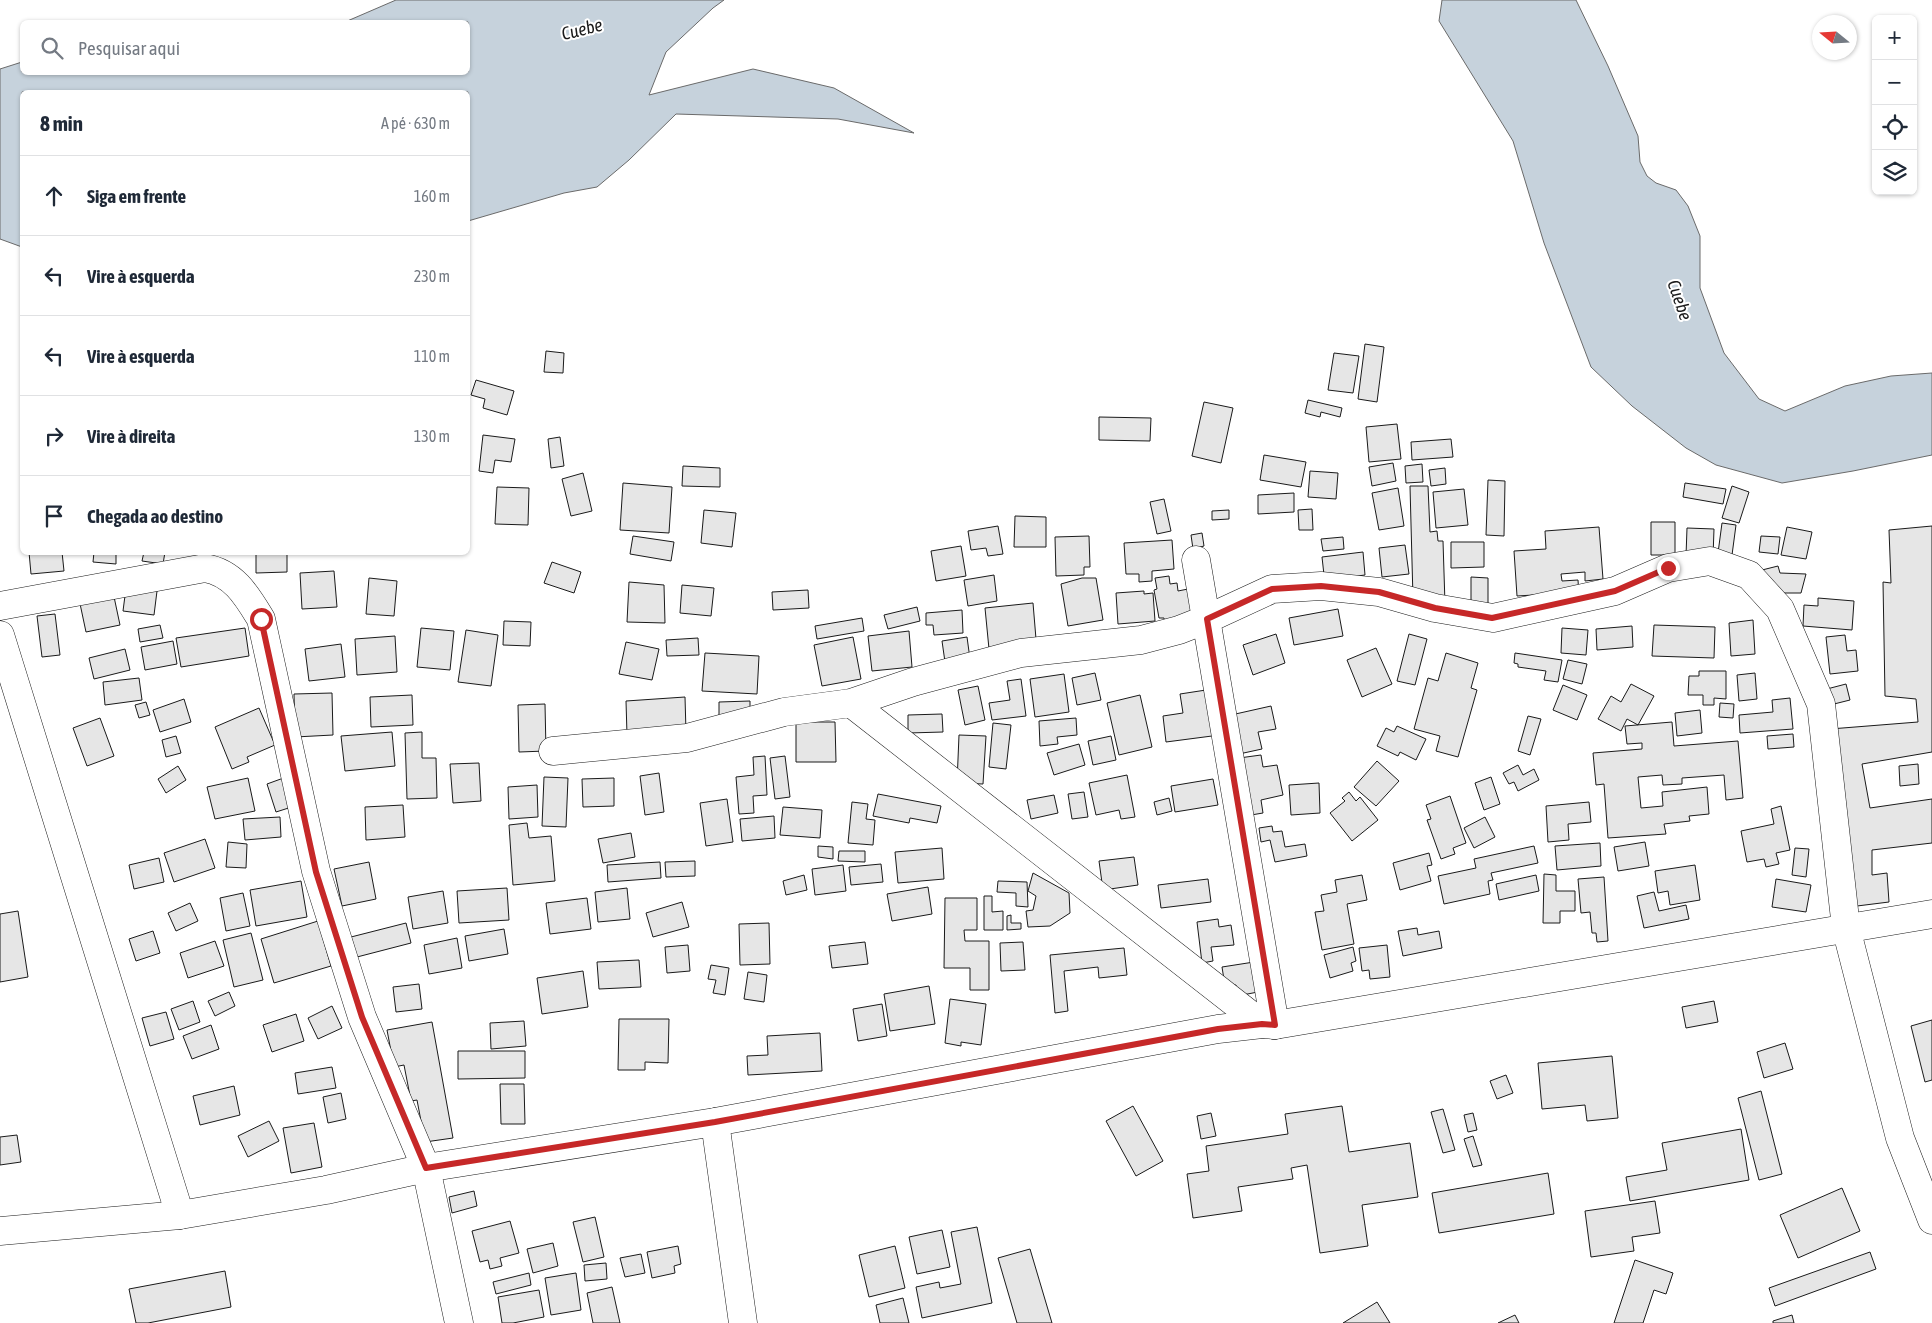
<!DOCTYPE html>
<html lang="pt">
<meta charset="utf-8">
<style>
:root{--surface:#fff;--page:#f6f6f7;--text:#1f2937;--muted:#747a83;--line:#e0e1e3}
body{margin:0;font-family:"Asap Condensed",sans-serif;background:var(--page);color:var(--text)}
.controls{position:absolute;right:15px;top:15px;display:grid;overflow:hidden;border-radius:8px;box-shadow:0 1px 4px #0004}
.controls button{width:45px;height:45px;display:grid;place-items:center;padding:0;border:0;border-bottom:1px solid var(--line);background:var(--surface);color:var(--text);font:25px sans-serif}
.compass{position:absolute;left:1812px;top:15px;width:45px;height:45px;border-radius:50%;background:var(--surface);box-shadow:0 1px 4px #0004;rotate:288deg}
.stop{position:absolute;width:15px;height:15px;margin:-11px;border:4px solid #c62828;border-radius:50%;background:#fff}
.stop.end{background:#c62828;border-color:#fff;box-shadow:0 1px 5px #0008}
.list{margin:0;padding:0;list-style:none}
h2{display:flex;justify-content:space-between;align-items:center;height:65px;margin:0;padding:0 20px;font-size:21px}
h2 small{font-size:16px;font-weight:400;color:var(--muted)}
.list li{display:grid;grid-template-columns:32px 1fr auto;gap:15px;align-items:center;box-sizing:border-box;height:80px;padding:0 20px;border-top:1px solid var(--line)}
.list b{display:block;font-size:19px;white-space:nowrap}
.list em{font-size:16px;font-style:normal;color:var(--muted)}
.icon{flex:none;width:28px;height:28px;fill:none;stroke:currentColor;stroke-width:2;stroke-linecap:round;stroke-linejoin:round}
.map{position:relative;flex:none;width:1932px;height:1323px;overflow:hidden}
.search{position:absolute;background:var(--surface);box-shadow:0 1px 4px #0004;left:20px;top:20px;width:450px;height:55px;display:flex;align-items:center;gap:12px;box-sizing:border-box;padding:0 18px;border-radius:8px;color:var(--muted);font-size:19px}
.panel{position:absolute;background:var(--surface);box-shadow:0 1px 4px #0004;left:20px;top:90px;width:450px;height:465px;border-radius:8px}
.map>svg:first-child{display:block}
.water{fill:#c6d2dc;stroke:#6a6a6a}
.building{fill:#e6e6e6;stroke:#1a1a1a}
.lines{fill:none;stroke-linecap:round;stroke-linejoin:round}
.minor-casing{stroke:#1a1a1a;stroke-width:29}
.major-casing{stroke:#1a1a1a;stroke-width:29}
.minor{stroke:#fff;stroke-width:28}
.major{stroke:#fff;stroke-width:28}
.route{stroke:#c62828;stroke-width:6}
.labels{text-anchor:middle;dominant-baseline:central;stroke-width:4;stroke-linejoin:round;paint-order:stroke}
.water-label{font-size:18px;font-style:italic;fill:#1a1a1a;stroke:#fff}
</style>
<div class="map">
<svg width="1932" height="1323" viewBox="0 0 1932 1323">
<rect width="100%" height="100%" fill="#fff"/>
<path class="water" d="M396,0h328l-11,8 -47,44 -17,43 104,-26 81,19 80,45 -76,-14 -162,-5 -47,46 -32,27 -33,6 -96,28v-129h-446v155l-22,-8v-170l22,-7v10h446v-50h-123z
M1442,0h134l32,66 30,70 2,26 7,14 9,7 20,7 12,16 12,30v52l24,65 35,46 26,12 60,-25 46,-10 41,-3v82l-79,16 -71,12 -66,-18 -30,-17 -54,-42 -41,-39 -47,-124 -31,-102 -74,-120z"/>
<path class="building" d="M1365,344l19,3 -7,55 -19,-3z
M546,351l18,2 -1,20 -19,-1z
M1334,353l25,3 -6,37 -25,-3z
M476,380l38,11 -7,24 -24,-7 2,-9 -14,-4z
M1308,400l34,8 -2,9 -19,-5 -1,5 -15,-4z
M1204,402l29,6 -12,55 -29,-7z
M1099,417l52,1 -1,23 -51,-1z
M1397,424l4,35 -32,3 -3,-35z
M483,435l32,4 -4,23 -16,-2 -2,13 -14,-2z
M560,437l4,29 -13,2 -3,-29z
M1451,439l2,18 -41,3 -1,-18z
M1264,455l42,7 -5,25 -41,-7z
M1393,463l3,18 -24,5 -3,-19z
M1422,464l1,18 -17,1 -1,-17z
M683,466l37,2v19l-38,-1z
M1445,468l1,16 -15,2 -2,-16z
M1310,471l28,2 -2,26 -28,-2z
M583,473l9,38 -21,5 -9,-37z
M1488,480l17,1 -1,55 -18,-1z
M623,483l49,4 -3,46 -49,-3z
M1685,483l41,6 -3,15 -40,-7z
M1410,486h18l2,46 7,-1 1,10h5l2,63 -32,-5z
M1732,486l17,6 -10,31 -17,-5z
M497,487l32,1 -1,37 -33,-1z
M1398,488l6,38 -25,4 -7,-37z
M1464,489l4,36 -32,3 -3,-36z
M1294,493v19l-36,2v-19z
M1164,499l7,32 -14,3 -7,-32z
M1312,509l1,21h-14l-1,-20z
M704,510l32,3 -4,34 -31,-4z
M1229,510v9l-17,1v-9z
M1015,516l31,1v30h-32z
M1651,522h24v33h-24z
M1722,523l14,2 -4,30 -14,-2z
M998,526l5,28 -15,2 -2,-8 -15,2 -3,-19z
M1932,526v226l-70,12 8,44 62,-9v44l-60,7v25l15,-2 2,29 -40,5 -19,-178 88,-7 -2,-23 -31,-3 -2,-114 8,1 -2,-53z
M1599,527l4,52 -18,2v-9l-24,2 1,7 16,-1 2,31 -30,-17 -33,2 -3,-45 32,-2 -1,-18z
M1787,527l25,5 -6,27 -25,-4z
M1687,528l27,1 -1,28 -27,-1z
M1202,533l2,13 -11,3 -2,-14z
M633,536l41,6 -3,19 -41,-7z
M1089,536l1,31h-6v8l-28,1 -1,-39z
M1761,536l19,1 -2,17 -19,-2z
M1343,537l1,12 -21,2 -2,-12z
M1172,540l2,29 -22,2v10l-13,1v-8h-13l-2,-31z
M1451,542h33v25l-33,1z
M1405,545l4,29 -27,3 -3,-29z
M961,546l5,30 -30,5 -5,-30z
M29,552h33l2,19 -33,3z
M94,552h22v12l-23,-2z
M144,552h21l-2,12 -21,-3z
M256,552h31v20l-31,1z
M1363,552l2,23 -32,4 -9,-4 -2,-18z
M552,562l29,10 -7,21 -30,-10z
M1778,566l2,7 26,1 -5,19h-17l-34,-20z
M334,571l3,36 -35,2 -2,-36z
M994,575l3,26 -29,5 -4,-26z
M1169,576l1,8 7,-1 1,8 15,-3 5,34 -33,5 -1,-9h-5l-5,-28 3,-1 -2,-11z
M1471,577l17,1v45h-17z
M369,578l28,3 -3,35 -28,-2z
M1082,578h14l7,42 -35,6 -7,-42z
M629,582l35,3 1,38 -38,-1z
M682,585l32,3 -3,28 -31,-3z
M126,588l31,3 -3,24 -31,-4z
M808,590l1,18 -36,2 -1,-18z
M1144,591v3l9,-1 2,28 -37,3 -2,-31z
M113,592l7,33 -34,7 -7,-33z
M1818,598l36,3 -2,29 -49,-4 1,-21 14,1z
M1033,603l4,48 -48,-2 -4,-41z
M917,607l3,14 -32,8 -4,-14z
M1338,609l5,27 -49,9 -5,-27z
M962,610l1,23 -29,2 -1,-10h-7v-12z
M55,614l5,41 -18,2 -5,-41z
M862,618l2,13 -47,8 -2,-13z
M1753,620l2,34 -24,2 -2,-33z
M504,621l27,1 -1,24 -27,-1z
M160,625l3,13 -23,4 -2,-13z
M1654,625l61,2 -1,31 -62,-2z
M1632,626l1,21 -36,3 -1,-21z
M245,628l4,28 -68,11 -5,-29z
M421,628l33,3 -4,39 -33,-3z
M1562,628l26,2 -2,25 -25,-2z
M466,630l32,5 -7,51 -33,-4z
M909,631l3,36 -40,4 -4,-35z
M1276,634l9,29 -32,12 -10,-30z
M1409,634l18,5 -12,46 -18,-4z
M1845,635l2,16 9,-1 2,21 -28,3 -4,-37z
M395,636l2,36 -40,3 -2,-36z
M853,637l8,42 -39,7 -8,-41z
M967,637l3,22 -25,3 -3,-21z
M698,638l1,17 -32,1 -1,-16z
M173,641l4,23 -32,6 -4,-23z
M626,642l33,7 -7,31 -33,-6z
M341,644l4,33 -36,4 -4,-32z
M1376,648l16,36 -30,13 -15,-37z
M125,649l5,21 -36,9 -5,-21z
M705,653l54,3 -2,38 -55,-3z
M1446,653l32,10 -7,25 6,2 -19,67 -22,-6 4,-15 -26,-7 14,-51 10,3z
M1515,653l47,7 -4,22 -14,-2 2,-9 -28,-4v-3l-4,-1z
M1568,660l19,4 -5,20 -19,-5z
M1699,671h27v28l-12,-1v7h-11v-10h-15l1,-19h10z
M1095,673l6,27 -24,5 -5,-27z
M1755,673l2,26 -18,2 -2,-26z
M1064,674l5,38 -34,5 -5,-38z
M139,678l3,22 -37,5 -2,-23z
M1021,679l5,37 -34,4 -3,-17 21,-3 -3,-19z
M1631,684l23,12 -16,29 -11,-6 -6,12 -23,-12 13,-23 10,6z
M1846,684l4,16 -24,6 -3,-16z
M1563,685l24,10 -10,25 -24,-10z
M978,686l7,34 -20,5 -7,-35z
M1206,690l6,46 -46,6 -3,-26 20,-3 -3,-19z
M332,693l1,42 -38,2 -1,-43z
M412,695l1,30 -42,2 -1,-30z
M1140,695l12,52 -33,8 -12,-52z
M685,697l1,35 -59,3 -1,-34z
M1790,698l3,31 -53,4 -1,-18 34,-3 -1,-12z
M184,699l7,23 -31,10 -7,-22z
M750,701v15l-31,1v-15z
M146,702l4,13 -11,3 -4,-13z
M1720,703l14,1 -1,14 -14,-1z
M545,704l1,47 -27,1 -1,-47z
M1271,706l5,23 -18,3 4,17 -23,5 -8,-39z
M259,708l16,37 -28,12 2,5 -17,7 -17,-42z
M1700,710l2,23 -25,3 -2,-23z
M942,714l1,18 -35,1v-18z
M1528,716l13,3 -11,36 -12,-4z
M100,718l14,38 -27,10 -14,-38z
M1076,718l1,17 -20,2 1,7 -18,2 -1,-25z
M796,722h39l1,40h-40z
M1672,722l2,24 64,-5 5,57 -17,2 -2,-25 -42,3v6l-19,1 -1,-10 -24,2 3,31 22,-2 -1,-14 45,-5 2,27 -20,2 1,5 -26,3 2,10 -58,4 -4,-54 -8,1 -3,-32 49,-4v-6l-15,1 -2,-18z
M993,723l18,2 -5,44 -17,-2z
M1397,726l29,13 -10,21 -16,-8 -2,4 -21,-10 9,-18 8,4z
M392,732l3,34 -50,5 -4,-35z
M422,732v26h14l1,40 -30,1 -2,-66z
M1793,734l1,13 -26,2 -1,-13z
M959,735l27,1 -3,48 -26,-1z
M176,736l5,17 -15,4 -4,-17z
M1111,736l5,24 -23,5 -5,-24z
M1079,744l6,21 -31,10 -7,-22z
M1261,755l2,12 14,-2 6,30 -22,5 2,13 -12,2 -12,-57z
M765,756l2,39 -14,1 1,17 -15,1 -3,-37 18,-2 -1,-18z
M785,756l5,41 -15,2 -5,-41z
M1377,761l22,20 -23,25 -22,-19z
M479,763l2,38 -28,2 -3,-39z
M1918,764l1,20 -19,2 -1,-20z
M1518,765l5,10 11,-6 5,11 -21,11 -4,-9 -5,2 -6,-11z
M178,766l8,14 -20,13 -8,-14z
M659,773l5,39 -19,3 -5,-39z
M1127,775l8,42 -14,2 -2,-9 -23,5 -7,-32z
M289,776l9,29 -22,7 -9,-28z
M544,777l24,1 -2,49 -24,-1z
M1491,777l9,27 -16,6 -9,-27z
M248,778l7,33 -40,8 -8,-32z
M614,778v28l-31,1 -1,-28z
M1213,779l5,26 -43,7 -4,-26z
M1319,783l1,30 -29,2 -2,-30z
M537,785l1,32 -29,2 -1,-32z
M1084,792l4,25 -16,2 -4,-25z
M1349,792l7,9 4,-4 18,23 -26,21 -22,-28 15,-12 -3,-3z
M878,794l63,12 -4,17 -27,-5 -1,5 -36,-7z
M1054,795l4,18 -27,6 -4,-19z
M1450,796l16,47 -13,5 2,6 -14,5 -14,-39 4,-1 -5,-14z
M1169,798l3,13 -15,4 -3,-13z
M727,799l6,43 -27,4 -6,-43z
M852,802l16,2 -2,15 9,1 -2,25 -25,-2z
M1589,802l2,20 -23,2 1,16 -21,2 -2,-36z
M403,805l2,32 -39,3 -1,-33z
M1781,806l9,44 -14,3 3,11 -13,3 -2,-8 -17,3 -6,-31 33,-7 -3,-15z
M783,807l39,3 -2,28 -40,-3z
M774,816l1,22 -33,3 -2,-22z
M280,817l1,20 -36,3 -2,-21z
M1485,817l10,20 -21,11 -10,-20z
M527,823l2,15 22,-2 4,45 -42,4 -4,-60z
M1272,826l1,6 9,-1 3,16 20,-3 2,12 -32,6 -5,-22 -9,2 -2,-14z
M631,833l4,24 -32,6 -5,-24z
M205,839l10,29 -41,14 -10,-29z
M228,842l19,2 -1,24 -20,-1z
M1645,842l4,24 -31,5 -4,-24z
M1600,843l1,23 -44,4 -2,-24z
M818,846l15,1v12l-15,-2z
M1534,846l4,17 -47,10 2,7 -5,1 2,13 -46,10 -6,-28 38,-8 -2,-9z
M942,848l2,31 -46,4 -3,-31z
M1795,848l14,1 -3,28 -14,-2z
M839,851h26v11l-27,-1z
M1429,853l3,12 -5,1 4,15 -31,9 -7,-27z
M1134,857l4,28 -35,5 -4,-29z
M159,858l5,24 -30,7 -5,-24z
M695,861v15l-29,1 -1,-15z
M369,862l7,37 -34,7 -8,-37z
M660,862l1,16 -53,4 -1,-17z
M881,864l2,18 -32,3 -2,-18z
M843,865l3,26 -31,4 -3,-26z
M1695,865l5,35 -30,5 -2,-14 -10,2 -3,-22z
M1033,873l36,20 1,20 -20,13 -22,1 -2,-16 7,-1 3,-14 -8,-5z
M1544,874l12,1v16h19v20h-15v12h-17z
M804,875l3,15 -21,5 -3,-14z
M1362,875l5,25 -20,4 7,40 -32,6 -7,-38 9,-1 -3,-16 16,-3 -2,-12z
M1536,875l3,16 -40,9 -3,-16z
M1604,877l4,64 -11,1 -1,-9h-4l-2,-21 -9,1 -3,-34z
M1208,879l3,23 -50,6 -3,-23z
M1776,879l35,6 -5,27 -34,-5z
M301,881l6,36 -51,9 -6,-36z
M998,881l29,1 1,25 -12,-1v-13l-19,-1z
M928,887l4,27 -40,7 -5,-27z
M507,888l2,32 -50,3 -2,-32z
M627,888l3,31 -32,3 -3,-30z
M443,891l5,32 -35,6 -5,-32z
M1654,892l5,19 27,-6 3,14 -45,9 -7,-32z
M243,893l7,33 -24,5 -6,-33z
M984,896h8v16l11,-1v19h-19z
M587,898l4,31 -41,5 -4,-31z
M945,898h32v32h-13l1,11h24v49h-19v-22h-26z
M682,902l7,25 -36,10 -7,-24z
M190,903l8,18 -22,10 -8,-18z
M18,911l10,66 -28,5v-68z
M1011,915v8h10v6l-14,1v-14z
M1218,919l1,8 12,-2 3,20 -23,2 2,14 -11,2 -5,-41z
M318,921l13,45 -57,17 -13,-44z
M406,923l5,20 -54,14 -6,-20z
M769,923l1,41 -30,1 -1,-41z
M1417,928l1,7 21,-4 3,17 -39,8 -5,-25z
M504,929l4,25 -39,7 -4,-25z
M153,931l7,22 -24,8 -7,-22z
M251,933l12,47 -29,7 -11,-47z
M457,938l5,30 -33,6 -5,-29z
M215,941l9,25 -36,12 -8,-25z
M865,942l3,22 -36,4 -3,-22z
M1023,942l2,28 -24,1 -1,-28z
M688,945l2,26 -23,2 -2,-26z
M1387,945l3,32 -20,2 -1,-9 -7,1 -3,-23z
M1353,947l3,14 -5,2 2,8 -23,7 -6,-23z
M1124,948l3,27 -28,3 -1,-11 -34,4 4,40 -13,2 -5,-58z
M639,960l2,27 -42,2 -2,-27z
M1254,962l4,30 -21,4 -1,-11 -11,1 -3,-19z
M711,965l18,3 -4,27 -12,-2 3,-13 -8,-1z
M583,971l5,36 -46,7 -5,-36z
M748,972l19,3 -3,27 -20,-3z
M419,984l3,25 -26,3 -3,-25z
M929,986l6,38 -45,7 -6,-37z
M229,992l6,14 -20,10 -7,-15z
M950,999l36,5 -5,41 -20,-3v4l-16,-3z
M193,1001l7,21 -21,8 -8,-21z
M1714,1001l4,21 -32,6 -4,-21z
M882,1004l5,32 -29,5 -5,-32z
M332,1006l10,22 -24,11 -10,-21z
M166,1012l8,27 -24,7 -8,-28z
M296,1014l8,27 -32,11 -9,-27z
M619,1019h50l-1,44 -23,-1v8h-27z
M1932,1020v60l-7,2 -14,-56z
M524,1021l2,25 -35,3 -1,-26z
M432,1022l21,116 -28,4 -8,-42 -6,1 -7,-36 -10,2 -7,-37z
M211,1025l8,24 -27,10 -9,-23z
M820,1033l2,38 -74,4 -1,-19 21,-1 -1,-19z
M1785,1043l8,26 -29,9 -7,-26z
M458,1051h67v27l-67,1z
M1612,1056l6,62 -31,3 -2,-16 -43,4 -4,-46z
M332,1067l4,21 -38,6 -3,-21z
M1506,1075l7,18 -16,6 -7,-18z
M500,1084h24l1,40h-24z
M234,1086l6,29 -40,10 -7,-29z
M1761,1091l21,83 -23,6 -21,-82z
M341,1093l5,26 -18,4 -5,-26z
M1133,1106l30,55 -27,15 -30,-55z
M1342,1106l7,46 61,-9 8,54 -56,8 6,41 -48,7 -13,-88 -16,3 2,11 -55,8 4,24 -49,7 -6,-44 22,-3 -3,-25 82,-12 -3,-20z
M1443,1109l12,41 -12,3 -12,-41z
M1211,1113l5,23 -15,3 -4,-23z
M1473,1113l4,17 -9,2 -4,-17z
M269,1121l10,20 -31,16 -10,-21z
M314,1123l8,44 -31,6 -8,-45z
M1741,1129l8,51 -119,21 -4,-24 41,-7 -5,-27z
M17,1135l4,27 -21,3v-28z
M1473,1136l9,29 -9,2 -9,-28z
M1548,1173l6,41 -115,19 -7,-40z
M1842,1188l18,43 -62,27 -18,-43z
M474,1191l3,15 -25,7 -3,-16z
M1655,1201l5,32 -28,4 2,14 -43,6 -6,-46z
M595,1217l9,40 -21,5 -10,-40z
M510,1221l9,32 -19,5 2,8 -12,3 -2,-9 -8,2 -8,-31z
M977,1227l15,76 -70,15 -6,-31 23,-5 1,6 21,-4 -10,-52z
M942,1230l8,37 -33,7 -8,-37z
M553,1243l5,23 -25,7 -6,-24z
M678,1246l3,18 -7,2 1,7 -23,5 -5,-26z
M895,1246l10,42 -36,9 -10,-42z
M1030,1249l22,74h-35l-19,-65z
M1870,1252l6,17 -101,37 -6,-18z
M641,1254l4,19 -20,4 -5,-19z
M1635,1260l38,13 -7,21 -12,-4 -11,33h-29z
M606,1263l1,16 -22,2 -1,-16z
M225,1271l6,36 -83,16h-12l-7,-34z
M529,1273l2,12 -35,9 -3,-12z
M576,1273l5,37 -30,5 -6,-37z
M612,1287l8,36h-27l-6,-30z
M539,1290l5,27 -31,6h-11l-4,-26z
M903,1298l6,25h-29l-4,-18z
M1377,1302l13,21h-47z
M1515,1315l4,8h-21z
M1792,1315l2,8h-21v-2z"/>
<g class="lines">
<g class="minor-casing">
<path id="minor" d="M1196,560l79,465
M0,606l205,-38c29,5 42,28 56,51l55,252 46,146 64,151 33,155
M0,635l180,580
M851,703l411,321
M553,751l134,-13 97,-26 67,-9 62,-21 108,-29 120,-13 38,-10 28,-11 65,-30 49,-3 58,6 56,16 58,10 122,-27 53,-23 42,-7 39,14 31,34 41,95 25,224 54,210 32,82
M715,1122l28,201"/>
</g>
<g class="major-casing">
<path id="major" d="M0,1231l180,-16 146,-25 100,-22 289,-46 503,-93 44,-5 13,1 657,-111"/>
</g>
<use href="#minor" class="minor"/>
<use href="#major" class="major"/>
</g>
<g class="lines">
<path class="route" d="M261,619l55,253 46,145 64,151 289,-46 503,-93 44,-5 13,1 -68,-406 65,-30 49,-3 58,6 56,16 57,10 123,-27 53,-23"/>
</g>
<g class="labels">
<g class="water-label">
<text transform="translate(582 29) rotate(-14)">Cuebe</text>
<text transform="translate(1680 300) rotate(71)">Cuebe</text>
</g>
</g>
</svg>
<div class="controls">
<button>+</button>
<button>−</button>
<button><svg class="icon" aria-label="locate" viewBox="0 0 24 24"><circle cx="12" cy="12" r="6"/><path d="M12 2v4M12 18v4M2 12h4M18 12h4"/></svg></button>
<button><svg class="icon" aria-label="layers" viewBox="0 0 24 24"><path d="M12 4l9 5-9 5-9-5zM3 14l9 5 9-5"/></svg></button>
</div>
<svg class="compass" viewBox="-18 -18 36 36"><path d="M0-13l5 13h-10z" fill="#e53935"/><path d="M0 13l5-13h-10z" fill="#747a83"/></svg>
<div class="stop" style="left:261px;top:619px"></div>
<div class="stop end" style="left:1668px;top:568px"></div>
<div class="search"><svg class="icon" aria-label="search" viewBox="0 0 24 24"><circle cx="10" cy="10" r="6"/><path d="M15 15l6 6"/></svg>Pesquisar aqui</div>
<section class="panel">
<h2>8 min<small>A pé · 630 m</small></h2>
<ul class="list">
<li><svg class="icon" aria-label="ahead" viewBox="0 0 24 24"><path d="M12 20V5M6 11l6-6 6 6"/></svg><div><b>Siga em frente</b></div><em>160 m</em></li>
<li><svg class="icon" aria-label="left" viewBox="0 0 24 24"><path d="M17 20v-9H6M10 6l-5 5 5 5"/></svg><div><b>Vire à esquerda</b></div><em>230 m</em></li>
<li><svg class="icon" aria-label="left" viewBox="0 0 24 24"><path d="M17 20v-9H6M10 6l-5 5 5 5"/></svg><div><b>Vire à esquerda</b></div><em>110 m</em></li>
<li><svg class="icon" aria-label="right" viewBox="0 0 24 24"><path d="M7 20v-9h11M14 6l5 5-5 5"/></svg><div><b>Vire à direita</b></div><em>130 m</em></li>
<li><svg class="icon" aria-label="arrive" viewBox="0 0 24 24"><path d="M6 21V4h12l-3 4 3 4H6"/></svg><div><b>Chegada ao destino</b></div></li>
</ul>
</section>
</div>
